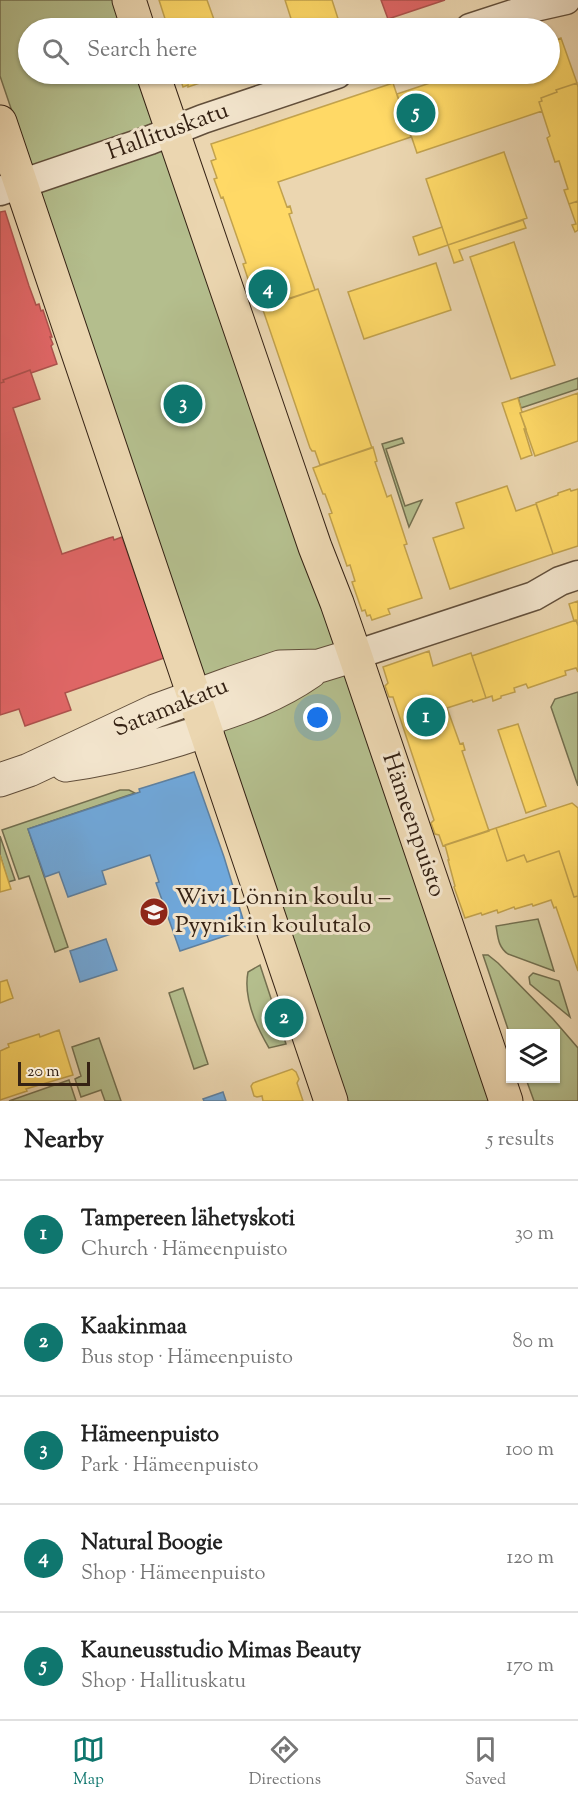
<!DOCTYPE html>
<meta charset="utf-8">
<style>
:root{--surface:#fff;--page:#f6f6f6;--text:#222;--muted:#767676;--line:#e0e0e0;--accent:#0f766e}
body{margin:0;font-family:"Sorts Mill Goudy",serif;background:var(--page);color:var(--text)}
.controls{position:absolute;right:18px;bottom:18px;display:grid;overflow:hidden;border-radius:0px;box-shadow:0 2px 4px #0004}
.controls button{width:54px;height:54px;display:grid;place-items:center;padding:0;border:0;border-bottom:2px solid var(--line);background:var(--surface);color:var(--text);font:30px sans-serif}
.scale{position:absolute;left:18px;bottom:15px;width:72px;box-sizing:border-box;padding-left:6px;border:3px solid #352214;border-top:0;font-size:16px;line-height:21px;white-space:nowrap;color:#352214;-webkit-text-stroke:4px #f2e4cc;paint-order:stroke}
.you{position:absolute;left:318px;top:718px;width:21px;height:21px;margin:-15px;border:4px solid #fff;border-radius:50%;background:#1a73e8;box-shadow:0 0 0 9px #1a73e833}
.badge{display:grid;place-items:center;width:39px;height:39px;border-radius:50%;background:var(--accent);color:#fff;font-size:20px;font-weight:700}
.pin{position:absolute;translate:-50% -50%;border:3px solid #fff;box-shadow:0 2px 6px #0006}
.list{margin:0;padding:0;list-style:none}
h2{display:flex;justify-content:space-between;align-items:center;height:78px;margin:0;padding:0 24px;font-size:26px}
h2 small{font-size:20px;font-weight:400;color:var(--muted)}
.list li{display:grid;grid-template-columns:39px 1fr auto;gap:18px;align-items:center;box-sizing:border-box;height:108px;padding:0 24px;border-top:2px solid var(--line)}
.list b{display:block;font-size:22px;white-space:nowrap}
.list p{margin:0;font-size:20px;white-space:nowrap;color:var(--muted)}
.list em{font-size:20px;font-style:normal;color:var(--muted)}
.icon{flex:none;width:33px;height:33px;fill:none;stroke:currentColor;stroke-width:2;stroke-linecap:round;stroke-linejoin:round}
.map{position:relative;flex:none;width:578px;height:1101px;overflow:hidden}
.search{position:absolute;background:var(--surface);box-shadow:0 2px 4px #0004;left:18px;right:18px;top:18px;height:66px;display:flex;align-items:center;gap:15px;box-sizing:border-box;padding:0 21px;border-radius:33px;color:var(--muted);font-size:22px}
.sheet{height:618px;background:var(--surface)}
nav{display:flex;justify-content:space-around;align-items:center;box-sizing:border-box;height:84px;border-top:2px solid var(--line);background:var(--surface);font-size:16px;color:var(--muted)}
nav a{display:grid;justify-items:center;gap:3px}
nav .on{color:var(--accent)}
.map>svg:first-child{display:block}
.green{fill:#b4be8d;stroke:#747050;stroke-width:1.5}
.homes{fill:#ffd966;stroke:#c2a24d;stroke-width:1.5}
.shops{fill:#e06666;stroke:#ad524d;stroke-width:1.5}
.schools{fill:#6fa8dc;stroke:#5e80a0;stroke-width:1.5}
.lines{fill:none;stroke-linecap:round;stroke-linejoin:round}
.minor-casing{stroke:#624f3b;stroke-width:31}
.tertiary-casing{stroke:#624f3b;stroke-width:35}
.primary-casing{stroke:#352214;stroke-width:35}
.minor{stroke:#f2e4cc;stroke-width:28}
.tertiary{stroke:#f2e4cc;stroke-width:33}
.primary{stroke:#ebd6b0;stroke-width:33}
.labels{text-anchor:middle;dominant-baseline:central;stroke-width:6;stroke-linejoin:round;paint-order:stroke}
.street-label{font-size:24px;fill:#352214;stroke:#f2e4cc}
.poi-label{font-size:24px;fill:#352214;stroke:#f2e4cc;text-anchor:start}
</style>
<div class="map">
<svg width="578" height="1101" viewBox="0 0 578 1101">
<rect width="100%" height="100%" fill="#ebd6b0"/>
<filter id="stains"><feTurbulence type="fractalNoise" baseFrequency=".00333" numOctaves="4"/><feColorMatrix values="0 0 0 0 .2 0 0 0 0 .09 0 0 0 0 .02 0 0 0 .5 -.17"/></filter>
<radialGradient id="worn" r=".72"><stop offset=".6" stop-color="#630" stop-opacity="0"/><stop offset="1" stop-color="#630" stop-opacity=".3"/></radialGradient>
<path class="green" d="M0,0h117l9,28h-98v46h114l349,1027h-144l-347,-1025z
M578,378v11l-57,19 -3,-10z
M402,438l2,5 -18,6 19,57 17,-6 -13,27 -27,-83z
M578,692v94l-27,-79 4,-8z
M120,790h9l6,3 -107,36 40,118 -13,5 -26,-76 -10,3 -17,-49z
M0,836l15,44 -7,2 -8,-27z
M538,919l16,52 -46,-17c-10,-7 -10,-17 -12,-28z
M483,955h5l10,8 55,56 25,29v53h-44l-8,-22 30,-1v-44l-46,1z
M260,965l26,79 -17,4c-13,-22 -26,-51 -21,-76z
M533,973l26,8 11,36 -40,-33 -1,-7z
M183,988l25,76 -14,5 -25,-76z
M99,1038l22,63h-16l-4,-11 -20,7 -6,-18 6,-3 -9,-29z
M69,1080l7,21h-67z"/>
<path class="homes" d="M159,0h48l10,28h-49z
M285,0h47l9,28h-47z
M561,38l16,45 -21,7 1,2 -16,6 1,3 -3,1 3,9 -125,42 -20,-59 60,-20h93v-32z
M179,74h48l-39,13v-2l-5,2z
M393,83l18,54 -133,45 9,25 3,-1 2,7 -3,1 26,76 -49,17 -2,-6 -5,2 -7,-21h-3l-6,-18 3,-1 -23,-66 -2,1 -7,-19 3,-1 -6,-17 5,-2 -5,-15z
M577,83l1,4v114l-9,3 -5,-14 4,-1 -9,-28 -4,1 -8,-24 3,-2 -11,-34 3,-1 -1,-3 16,-6 -1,-2z
M504,152l23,66 -79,27 -22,-66z
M578,201v29l-3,2 -3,-7 4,-1 -7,-20z
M523,220l3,8 -67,22 4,10 -9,3 -6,-18z
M442,227l6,18 -29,10 -6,-18z
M514,242l41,123 -44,14 -41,-122z
M436,263l15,47 -87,29 -16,-47z
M318,289l54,159 -52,17 -5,-14h-3l-2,-3 -47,-138 3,-4z
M578,393v48l-43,15 -15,-43z
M518,398l4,14 -2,1 6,16h-2l8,26 -11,4 -19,-56z
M373,447l4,14 -2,1 12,35 4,-2 16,49 -3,1 18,53 -34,11 2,5 -18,6 -2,-5 -3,1 -2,-6 -3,1 -10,-29 3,-1 -5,-16 -3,1 -18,-52 3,-1 -7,-19h-2l-10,-26z
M507,486l9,25 20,-7 17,50 -103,35 -17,-51 31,-10 -8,-25z
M570,489l1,2 7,-2v57l-25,8 -17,-51 22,-8v-2z
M578,601v25l-2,-6 -2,1 -5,-17z
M576,620l2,6v46l-2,-4 -11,3 1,4 -38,13 -2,-4 -12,4 1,4 -14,4v2l-8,3 -1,-5 -6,2 -14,-42z
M429,651l4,15 38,-13 15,45 -13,4 -1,-2 -25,8 13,36 3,-1 2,7 -3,1 27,80 -46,15 -4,-11 -4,-1 -4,-11 3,-3 -41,-123h-4l-4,-11 3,-3 -5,-16z
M518,724l28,82 -20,7 -28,-83z
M572,803l6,5v88l-4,1 -15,-46 -32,11 -3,-7 -17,6 -11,-33z
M496,828l11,33 17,-6 3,7 32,-11 15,46 4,-1v75l-22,-64 -2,1 -3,-8 -18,6 -1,-2 -17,5 -1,-2 -16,6 -1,-3 -15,5 -1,-2 -16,5 -11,-31 1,-1 -7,-26h1l-4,-15z
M0,855l11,34 -11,3z
M7,980l6,18 -13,5v-21z
M59,1030l14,45 -47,14 1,2 -27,9v-49l9,-4 -1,-3 31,-10 1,3z
M292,1069l4,3 3,7 -2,4 6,18h-40l-1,-5 -5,1 -3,-1 -3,-10 2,-3z"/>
<path class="shops" d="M381,0h64l-57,19z
M5,211l24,75 7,19 3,-1 2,7 2,-1 9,27h-2l3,7 -2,2 6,18 -26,9 -1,-3 -5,2 -22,8 1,2 -4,1v-171z
M30,370l10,29 -27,9 49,146 47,-16 4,-1 1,3 8,-3 42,121 -99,35 6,17 -46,16 -6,-17 -19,6v-332l4,-1 -1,-2z"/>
<path class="schools" d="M194,772l30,85 22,72 -66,22 -24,-68 3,-1 -9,-27 -48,16 4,13 -38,13 -9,-25 -14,5 -17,-48 112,-37 -1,-3z
M106,939l11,31 -37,12 -10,-31z
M223,1092l3,9h-22l-1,-2z"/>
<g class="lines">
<g class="minor-casing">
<path id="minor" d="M470,28l65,-21 31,-7
M0,191l150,-51 53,-21 134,-45
M355,655l179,-59 26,-15 18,-6"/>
</g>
<g class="tertiary-casing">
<path id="tertiary" d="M203,720c38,-12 74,-25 107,-48
M66,765c49,-7 95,-19 141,-35
M0,780l29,-10 126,-59 77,-28 48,-16 39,-1 36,-11"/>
</g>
<g class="primary-casing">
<path id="primary" d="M129,0l9,28
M153,74l162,473 22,56 18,52 151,446
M0,122l331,979"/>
</g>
<use href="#minor" class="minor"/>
<use href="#tertiary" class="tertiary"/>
<use href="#primary" class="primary"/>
</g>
<defs>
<g id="school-disc" transform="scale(1.5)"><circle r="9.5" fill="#8f2418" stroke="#f2e4cc"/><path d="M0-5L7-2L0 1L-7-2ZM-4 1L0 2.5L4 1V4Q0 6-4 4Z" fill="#fff"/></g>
</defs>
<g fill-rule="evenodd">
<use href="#school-disc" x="154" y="912"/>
</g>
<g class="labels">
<g class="street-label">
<text transform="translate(168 132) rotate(-20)">Hallituskatu</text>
<text transform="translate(171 708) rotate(-22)">Satamakatu</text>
<text transform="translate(413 825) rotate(71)">Hämeenpuisto</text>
</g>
<g class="poi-label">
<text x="175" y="898">Wivi Lönnin koulu –<tspan x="175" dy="28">Pyynikin koulutalo</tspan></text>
</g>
</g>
<rect width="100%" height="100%" filter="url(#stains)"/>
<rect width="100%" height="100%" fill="url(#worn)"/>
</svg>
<div class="controls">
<button><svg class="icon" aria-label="layers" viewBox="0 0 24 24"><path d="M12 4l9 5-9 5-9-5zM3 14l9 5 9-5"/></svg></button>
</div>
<div class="scale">20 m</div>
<div class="you"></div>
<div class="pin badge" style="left:426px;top:717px">1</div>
<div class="pin badge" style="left:284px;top:1018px">2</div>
<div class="pin badge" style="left:183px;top:404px">3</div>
<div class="pin badge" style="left:268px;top:289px">4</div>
<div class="pin badge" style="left:416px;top:113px">5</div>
<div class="search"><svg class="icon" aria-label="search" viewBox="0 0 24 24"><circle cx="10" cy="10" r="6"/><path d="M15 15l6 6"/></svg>Search here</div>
</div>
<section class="sheet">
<h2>Nearby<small>5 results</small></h2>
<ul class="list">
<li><span class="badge">1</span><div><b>Tampereen lähetyskoti</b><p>Church · Hämeenpuisto</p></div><em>30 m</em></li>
<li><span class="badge">2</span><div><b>Kaakinmaa</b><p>Bus stop · Hämeenpuisto</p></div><em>80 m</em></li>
<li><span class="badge">3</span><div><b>Hämeenpuisto</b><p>Park · Hämeenpuisto</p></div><em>100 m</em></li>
<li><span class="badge">4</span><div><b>Natural Boogie</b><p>Shop · Hämeenpuisto</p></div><em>120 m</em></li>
<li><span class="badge">5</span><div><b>Kauneusstudio Mimas Beauty</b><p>Shop · Hallituskatu</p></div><em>170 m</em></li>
</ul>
</section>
<nav>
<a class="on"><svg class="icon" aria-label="map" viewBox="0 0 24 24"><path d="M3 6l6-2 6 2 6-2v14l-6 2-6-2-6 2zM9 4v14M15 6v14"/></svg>Map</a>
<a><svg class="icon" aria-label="directions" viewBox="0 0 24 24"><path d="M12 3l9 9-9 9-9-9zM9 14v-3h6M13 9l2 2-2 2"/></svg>Directions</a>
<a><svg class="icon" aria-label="saved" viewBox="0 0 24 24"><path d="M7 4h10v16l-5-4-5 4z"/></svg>Saved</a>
</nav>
